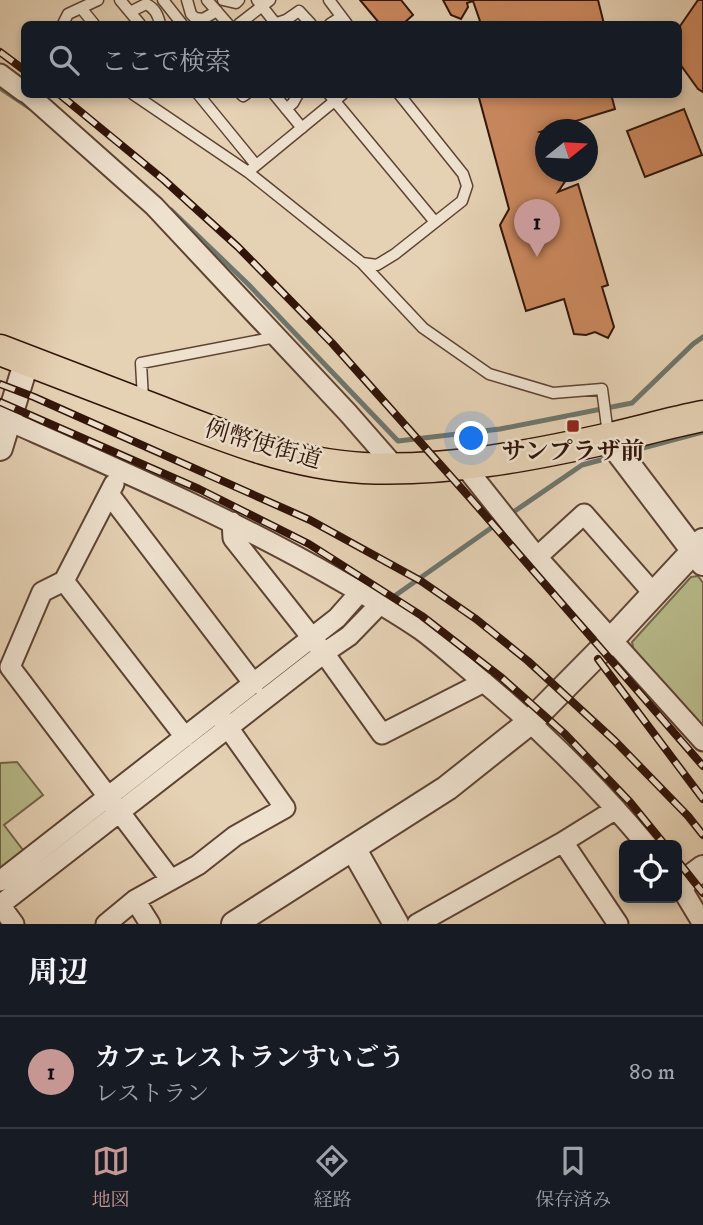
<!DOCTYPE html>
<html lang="ja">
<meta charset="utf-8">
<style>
:root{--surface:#171b24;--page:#242831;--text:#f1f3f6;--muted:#9ea1a6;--line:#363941;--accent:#c59692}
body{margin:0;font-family:"IM FELL DW Pica","Noto Serif JP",serif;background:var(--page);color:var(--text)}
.controls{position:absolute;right:21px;bottom:21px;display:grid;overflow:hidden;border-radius:10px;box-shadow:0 4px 10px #0003}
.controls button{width:63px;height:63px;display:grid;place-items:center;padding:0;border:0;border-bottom:2px solid var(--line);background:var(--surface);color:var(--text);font:35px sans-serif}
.compass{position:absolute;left:535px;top:119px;width:63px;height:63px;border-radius:50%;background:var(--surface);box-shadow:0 4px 10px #0003;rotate:72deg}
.you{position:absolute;left:472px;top:439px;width:24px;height:24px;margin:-18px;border:5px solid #fff;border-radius:50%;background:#1a73e8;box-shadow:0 0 0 10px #1a73e833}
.badge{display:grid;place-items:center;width:46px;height:46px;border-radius:50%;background:var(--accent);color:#111;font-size:23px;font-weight:700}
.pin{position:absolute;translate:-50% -58px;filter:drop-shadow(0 2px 4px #0008)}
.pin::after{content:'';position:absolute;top:37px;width:24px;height:21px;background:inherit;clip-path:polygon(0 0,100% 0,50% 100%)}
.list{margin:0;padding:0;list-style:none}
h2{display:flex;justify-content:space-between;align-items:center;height:91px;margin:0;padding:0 28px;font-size:30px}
h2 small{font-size:23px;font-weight:400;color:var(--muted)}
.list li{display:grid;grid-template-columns:46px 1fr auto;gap:21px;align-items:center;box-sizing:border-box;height:112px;padding:0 28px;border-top:2px solid var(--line)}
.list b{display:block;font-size:26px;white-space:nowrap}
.list p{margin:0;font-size:23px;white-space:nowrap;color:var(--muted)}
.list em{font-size:23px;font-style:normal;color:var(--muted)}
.icon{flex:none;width:38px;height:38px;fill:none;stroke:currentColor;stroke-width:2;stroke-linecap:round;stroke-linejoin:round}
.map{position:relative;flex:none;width:703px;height:924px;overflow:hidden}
.search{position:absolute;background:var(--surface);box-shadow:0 4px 10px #0003;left:21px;right:21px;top:21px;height:77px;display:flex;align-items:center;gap:18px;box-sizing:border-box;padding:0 24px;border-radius:10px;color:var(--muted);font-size:26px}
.sheet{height:203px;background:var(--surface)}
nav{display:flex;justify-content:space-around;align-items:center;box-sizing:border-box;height:98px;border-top:2px solid var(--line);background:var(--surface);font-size:19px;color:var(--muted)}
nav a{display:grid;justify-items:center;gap:4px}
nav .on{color:var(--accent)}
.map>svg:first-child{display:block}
.green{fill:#b8ba8a;stroke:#74674a;stroke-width:2}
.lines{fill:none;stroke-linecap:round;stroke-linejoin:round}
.stream{stroke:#6e766d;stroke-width:5}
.building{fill:#ca875d;stroke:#311409;stroke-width:2}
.service-casing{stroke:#5e4334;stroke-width:13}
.minor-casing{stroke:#5e4334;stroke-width:23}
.tertiary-casing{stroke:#5e4334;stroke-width:28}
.primary-casing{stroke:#311409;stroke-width:33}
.service{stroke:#eee1ce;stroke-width:10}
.minor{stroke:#eee1ce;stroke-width:19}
.tertiary{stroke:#eee1ce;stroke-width:24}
.primary{stroke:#e5d1b4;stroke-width:30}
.rail-casing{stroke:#311409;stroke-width:8}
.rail{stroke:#eee1ce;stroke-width:5;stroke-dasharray:16;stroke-linecap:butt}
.poi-dot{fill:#8f2418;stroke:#eee1ce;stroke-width:2.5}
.labels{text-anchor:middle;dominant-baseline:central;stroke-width:5;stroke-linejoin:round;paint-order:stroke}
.street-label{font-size:24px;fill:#311409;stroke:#eee1ce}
.poi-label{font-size:24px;font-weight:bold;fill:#311409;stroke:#eee1ce}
</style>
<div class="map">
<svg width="703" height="924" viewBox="0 0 703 924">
<rect width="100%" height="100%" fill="#e5d1b4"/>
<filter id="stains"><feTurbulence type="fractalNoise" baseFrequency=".00286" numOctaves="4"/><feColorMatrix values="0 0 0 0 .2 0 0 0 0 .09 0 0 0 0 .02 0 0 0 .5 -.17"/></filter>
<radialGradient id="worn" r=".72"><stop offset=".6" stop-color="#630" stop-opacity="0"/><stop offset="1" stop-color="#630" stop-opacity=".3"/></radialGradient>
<path class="green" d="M698,576l5,7v148l-69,-79 -2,-10 59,-65z
M17,762l26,33 -39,30 22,29 -26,20v-111z"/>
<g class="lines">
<path class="stream" d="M0,88l30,20
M171,210l77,74 150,157 102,-12 132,-26 61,-59 10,-7
M628,452l75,-20
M509,515l73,-50 30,-8
M386,602l115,-81"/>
</g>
<path class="building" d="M360,0h41l12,15 -10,9h-23z
M443,0h155l6,24h-123l-8,-23 -6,2 1,4 -7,12 -10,-4z
M698,0h5v92l-5,-3 -18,-25 -2,-6v-29z
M478,94h133l4,15 -75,23 6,2v38h17l3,8 -8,12 20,-8 30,101 -6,2 12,40 -6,11 -13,-6 -9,3 -12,-1 -10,-35 -38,12 -26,-86 9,-16z
M684,109l18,46 -57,22 -18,-46z"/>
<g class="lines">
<g class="service-casing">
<path id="service" d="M120,0l20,24
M163,0l19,24
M187,0l4,14 4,4 8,1 14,-8
M207,0l21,24
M223,0l13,3 3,-3
M257,0l19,24
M329,0l18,24
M81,8l13,16
M130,12l16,-8c9,4 12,11 14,20
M63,24l5,-10 30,-14
M239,24l31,-24
M274,24l12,-4 13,-9 12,13
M330,24l11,-7
M133,94l115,78 114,91 15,2 18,-11 67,-53 5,-15 -4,-12 -64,-80
M198,94l58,71
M241,94l2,2 3,-2
M274,94l28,34
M329,94l106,128
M286,109l7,-6 5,-9
M248,172l95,-78
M362,263l61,65 66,46 64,19 49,-4 6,45
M143,399l-2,-36 135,-26"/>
</g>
<g class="minor-casing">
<path id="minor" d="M0,74l24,18
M28,94l126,112 194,207 49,56
M0,417c115,51 230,100 339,163 28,16 56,32 82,50 18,13 35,29 53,44 62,51 121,109 173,171
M463,464l74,93 166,184
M109,494l145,190
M232,522l1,16 91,115 58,81 102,-52
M537,557l47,-43 70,80
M64,581l121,156
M10,667l161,213
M10,667l32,-75 22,-11 50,-97
M563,842l55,82
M0,881l337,-263 23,-26
M677,881l26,43
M135,900l15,24
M0,905l324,-252 25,-17 31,-32
M0,905l14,19
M106,924l29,-24 63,-35 37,-29 50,-28 -63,-89
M417,924l146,-82 53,-33"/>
</g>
<g class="tertiary-casing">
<path id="tertiary" d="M608,438l95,125
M0,448l27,-88
M353,848l43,76
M680,885l23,-17
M234,924l213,-136 83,-66 82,-83 91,-98"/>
</g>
<g class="primary-casing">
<path id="primary" d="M0,350c53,20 106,41 159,61 66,26 132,53 204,57 82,4 167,-12 247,-30 31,-7 62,-16 93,-22"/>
</g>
<use href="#service" class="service"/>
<use href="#minor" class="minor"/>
<use href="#tertiary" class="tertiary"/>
<use href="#primary" class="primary"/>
<g class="rail-casing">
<path id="rail" d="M0,52l24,18
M59,94l105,86 74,67 94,96 138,155 233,268
M0,384l34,13 276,123 111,61 55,38 52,42 87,80 73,75 15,19
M0,402l199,87 110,55 113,72 80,62 63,56 65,68 35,43
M598,659l105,140
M677,860l26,33"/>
</g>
<use href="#rail" class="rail"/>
</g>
<rect class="poi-dot" x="566" y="419" width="14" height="14" rx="3.5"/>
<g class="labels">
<g class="street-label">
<text transform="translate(263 445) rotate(16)">例幣使街道</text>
</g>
<g class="poi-label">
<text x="573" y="452">サンプラザ前</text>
</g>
</g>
<rect width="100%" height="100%" filter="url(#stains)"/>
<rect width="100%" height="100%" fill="url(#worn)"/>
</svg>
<div class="controls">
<button><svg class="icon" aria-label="locate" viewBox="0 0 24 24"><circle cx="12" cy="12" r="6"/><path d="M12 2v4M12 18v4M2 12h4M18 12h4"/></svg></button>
</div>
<svg class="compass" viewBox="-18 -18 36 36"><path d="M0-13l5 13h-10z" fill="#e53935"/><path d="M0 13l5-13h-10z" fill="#9ea1a6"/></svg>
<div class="you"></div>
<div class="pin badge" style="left:537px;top:257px">1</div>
<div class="search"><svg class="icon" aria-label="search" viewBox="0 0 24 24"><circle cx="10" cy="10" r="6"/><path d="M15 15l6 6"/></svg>ここで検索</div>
</div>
<section class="sheet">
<h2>周辺<small></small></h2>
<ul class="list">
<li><span class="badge">1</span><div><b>カフェレストランすいごう</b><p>レストラン</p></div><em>80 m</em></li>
</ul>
</section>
<nav>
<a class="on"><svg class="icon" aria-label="map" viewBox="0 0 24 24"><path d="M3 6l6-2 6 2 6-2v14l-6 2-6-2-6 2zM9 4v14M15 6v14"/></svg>地図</a>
<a><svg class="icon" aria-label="directions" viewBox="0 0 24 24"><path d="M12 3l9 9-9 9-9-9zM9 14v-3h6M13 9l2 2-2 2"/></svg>経路</a>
<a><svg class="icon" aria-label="saved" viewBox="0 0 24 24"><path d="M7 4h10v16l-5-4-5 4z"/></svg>保存済み</a>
</nav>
